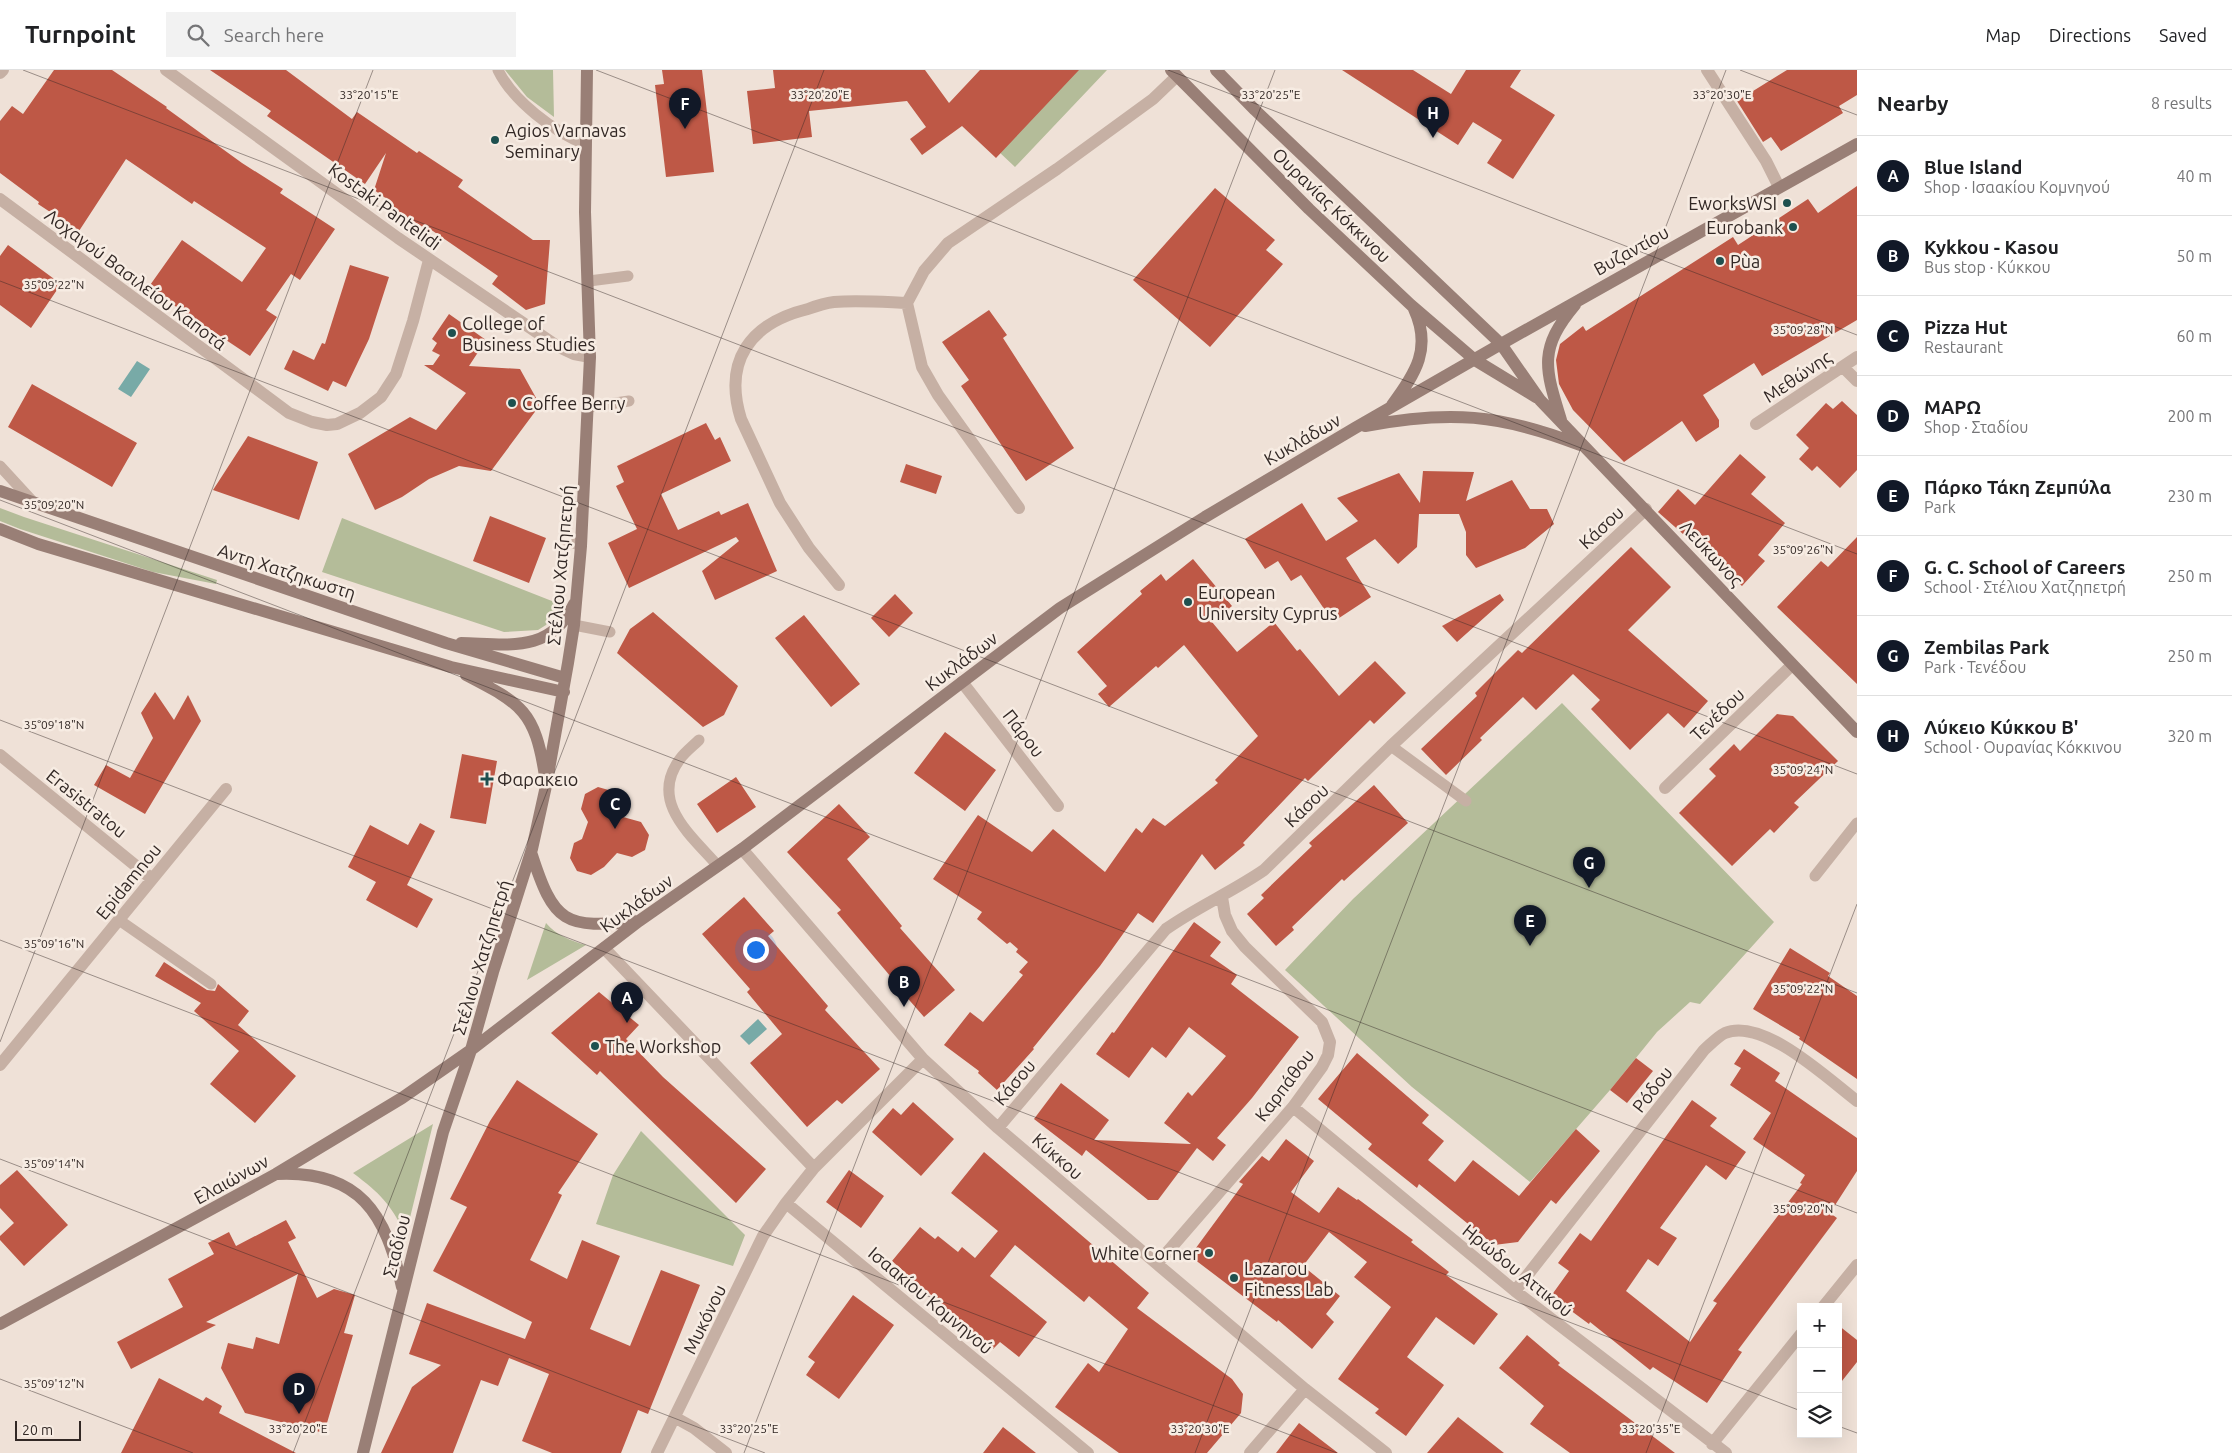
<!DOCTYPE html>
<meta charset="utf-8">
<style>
:root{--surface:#fff;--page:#f2f2f2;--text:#202124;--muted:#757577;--line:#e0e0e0;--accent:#111827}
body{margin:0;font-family:Ubuntu,sans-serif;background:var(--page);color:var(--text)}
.controls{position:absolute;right:15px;bottom:15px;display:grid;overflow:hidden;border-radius:0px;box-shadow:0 5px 20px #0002}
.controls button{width:45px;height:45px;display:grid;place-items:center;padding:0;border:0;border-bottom:1px solid var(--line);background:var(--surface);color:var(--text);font:25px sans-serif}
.scale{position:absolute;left:15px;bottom:12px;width:66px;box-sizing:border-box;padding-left:5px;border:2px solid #322825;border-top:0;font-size:14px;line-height:18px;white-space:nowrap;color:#322825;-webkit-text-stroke:4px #f7ece3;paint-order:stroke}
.you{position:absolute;left:755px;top:879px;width:18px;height:18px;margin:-12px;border:4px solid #fff;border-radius:50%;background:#1a73e8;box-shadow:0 0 0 8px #1a73e833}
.badge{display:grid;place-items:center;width:32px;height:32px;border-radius:50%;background:var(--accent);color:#fff;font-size:16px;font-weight:700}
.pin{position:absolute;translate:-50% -41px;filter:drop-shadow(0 1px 2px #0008)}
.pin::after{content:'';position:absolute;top:26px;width:18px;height:15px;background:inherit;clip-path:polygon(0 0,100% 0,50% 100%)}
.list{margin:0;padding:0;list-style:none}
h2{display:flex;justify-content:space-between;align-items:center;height:65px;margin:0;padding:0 20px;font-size:21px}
h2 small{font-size:16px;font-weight:400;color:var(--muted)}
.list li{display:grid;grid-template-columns:32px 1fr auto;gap:15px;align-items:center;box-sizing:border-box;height:80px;padding:0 20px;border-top:1px solid var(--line)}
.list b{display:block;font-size:19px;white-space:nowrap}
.list p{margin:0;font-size:16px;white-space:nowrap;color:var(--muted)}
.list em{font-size:16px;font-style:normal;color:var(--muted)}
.icon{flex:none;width:28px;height:28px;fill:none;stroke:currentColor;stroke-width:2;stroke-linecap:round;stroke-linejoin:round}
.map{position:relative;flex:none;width:1857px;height:1383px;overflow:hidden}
header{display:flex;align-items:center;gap:30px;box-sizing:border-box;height:70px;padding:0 25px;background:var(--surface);border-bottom:1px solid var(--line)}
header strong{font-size:24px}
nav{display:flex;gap:28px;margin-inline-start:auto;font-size:18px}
.search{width:350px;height:45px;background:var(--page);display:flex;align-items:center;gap:12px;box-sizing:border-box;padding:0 18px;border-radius:0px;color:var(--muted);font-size:19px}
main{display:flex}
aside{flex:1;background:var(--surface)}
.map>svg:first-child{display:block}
.green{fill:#b4bc99}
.water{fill:#78aaa7}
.building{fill:#be5846}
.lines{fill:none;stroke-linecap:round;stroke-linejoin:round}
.service{stroke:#c6b0a4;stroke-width:11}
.minor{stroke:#c6b0a4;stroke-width:12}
.secondary{stroke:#997f76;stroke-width:12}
.ticks{fill:none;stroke:#322825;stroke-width:1;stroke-opacity:0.45}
.poi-dot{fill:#1e504f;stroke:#f7ece3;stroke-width:2}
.labels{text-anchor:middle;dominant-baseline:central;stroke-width:5;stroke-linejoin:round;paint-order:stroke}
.poi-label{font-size:18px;fill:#322825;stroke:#f7ece3;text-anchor:start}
.street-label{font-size:18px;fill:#322825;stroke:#f7ece3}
.ticks-label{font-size:12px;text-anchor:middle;fill:#322825;stroke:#f7ece3;stroke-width:5;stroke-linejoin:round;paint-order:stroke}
</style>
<header>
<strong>Turnpoint</strong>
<div class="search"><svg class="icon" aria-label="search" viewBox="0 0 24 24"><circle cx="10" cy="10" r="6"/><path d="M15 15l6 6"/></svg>Search here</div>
<nav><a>Map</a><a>Directions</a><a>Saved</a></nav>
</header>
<main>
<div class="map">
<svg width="1857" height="1383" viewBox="0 0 1857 1383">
<rect width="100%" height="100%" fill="#efe1d7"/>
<path class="green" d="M505,0h48l1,47 -27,-20z
M1006,0h101l-92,97 -53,-50z
M0,438l24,9 193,63 -1,4 -63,-12 -133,-43 -20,-8z
M342,448l215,85 -5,13 -6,9 -8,5 -34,2 -182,-60z
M1562,633l212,219 -74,82 -10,-2 -33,30 -47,58 -80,92 -118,-95 -127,-117 68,-71z
M546,853c10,12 25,18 40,22l-59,35z
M433,1054l-27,110c-17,-31 -25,-40 -53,-61z
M641,1061l104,104 -12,31 -137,-42 17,-49z"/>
<path class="water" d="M137,291l13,8 -19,28 -13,-8z
M758,949l9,10 -18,16 -9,-9z"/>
<path class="building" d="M54,0h58l55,37 -1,1 76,55 41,26 -3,4 55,36 -35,51 -9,-6 -25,36 11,7 -27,39 -102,-68 34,-48 60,42 24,-34 -72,-47 -2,3 -66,-45 -47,72 -41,-27 1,-2 -39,-29v-52l12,-15 11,8z
M210,0h76l66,49 5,-7 60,41 2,-2 44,29 -5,7 75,53h17l-5,64 -19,6 -34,-26 6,-8 -68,-47 -1,2 -44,-28 2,-4 -13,-9 12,-37 -21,31 -98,-68 4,-5z
M662,0h40l12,102 -48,5 -11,-92 9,-1z
M773,0h152l24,33 31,-33h99l-83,88 -34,-32 -40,29 -12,-16 16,-12 -19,-26 -98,10 3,26 -59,7 -6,-53 28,-3z
M1342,0h71l38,24 15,-24h55l-11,17 45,28 -42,64 -26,-16 15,-23 -29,-18 -15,23z
M1787,0h70v25l-18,11 4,7 -62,38 -10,-14 -8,5 -26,-41z
M1857,116v134l-95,56 -8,-13 -51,32 16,25v7l-23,15 -14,-21 -58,41 -51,-52 -14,-26 -3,-24 4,-16 23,-18 3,5 147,-94 5,8 70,-46 10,14z
M1215,118l60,52 -9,10 17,14 -73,83 -77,-67z
M8,175l53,39 -30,44 -31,-23v-49z
M350,195l39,12 -20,62 -23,48 -13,-6 -5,10 -44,-22 9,-19 21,10 8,-17 3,1z
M989,240l18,25 -4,3 71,110 -48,33 -65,-95 8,-6 -27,-38z
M449,244l37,26 -17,26 51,3 20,36 -49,66 -32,-5 -30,13 -27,18 -27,13 -27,-56 62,-37 26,13 30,-37 -42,-28h9l7,-10 -8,-4 5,-8 -5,-4z
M32,314l105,59 -25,44 -104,-60z
M1842,331l15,14v55l-17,18 -23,-22 -5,5 -13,-12 10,-11 -13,-13 30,-32 7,6z
M706,353l9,17 5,-3 11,24 -70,33 17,36 41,-19 2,4 27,-12 29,68 -62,29 -13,-29 37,-30 -3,-4 -107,51 -21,-45 29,-14 -21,-43 8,-4 -7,-16z
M248,366l70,26 -19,58 -86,-30z
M1740,384l26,23 -15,17 34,29 -27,32 7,6 -23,25 -84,-74 20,-23 17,16z
M906,394l36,12 -6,18 -36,-12z
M1423,401l51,1 -8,29 46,-21 18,29h17l7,15 -29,24 -49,20 -10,-13v-23l-7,-18h-40l-2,33 -19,17 -23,-25 -29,19 25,39 -38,25 -32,-47 -10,6 -13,-20 -13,8 -20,-30 57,-36 24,38 32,-20 -21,-23 62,-25 21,30z
M490,446l56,22 -17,45 -56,-22z
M1857,467v147l-80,-77 44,-46 7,6z
M1631,477l40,40 -43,43 80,71 -24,27 -16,-15 -38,37 -39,-41 9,-9 -27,-26 -37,36 -13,-13 -43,41 2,2 -36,35 -25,-26 56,-53 -2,-3 43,-43 4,3z
M1193,489l39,47 -20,16 25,30 37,-30 23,29 3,-2 39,47 36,-35 31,32 -32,31 -4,-4 -62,61 -3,-3 -62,65 2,2 -30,25 -13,-16 -49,69 -15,-10 -38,53 -67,82 1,1 -37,41 -19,-17 1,-2 -35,-26 26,-33 13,10 40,-47 -4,-3 9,-10 -12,-10 2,-3 -8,-7 -3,2 -30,-25 5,-7 -49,-33 45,-64 54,37 21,-23 52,43 31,-44 6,5 11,-15 12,8 53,-43 -3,-3 43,-44 -74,-91 -26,23 -2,-2 -47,41 -11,-13 9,-8 -30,-34 65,-58 -2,-3 21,-17 5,7z
M895,524l18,19 -24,24 -18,-19z
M1500,524l4,6 -47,42 -15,-16z
M653,542l85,74 -14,29 -21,12 -86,-74 13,-24z
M804,545l56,69 -29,23 -56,-69z
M155,622l19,28 14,-25 13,26 -56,93 -51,-29 12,-20 24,13 23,-40 -12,-25z
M1777,644l16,2 45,45 -44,42 5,4 -25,26 -4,-4 -38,37 -53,-53 37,-37 -7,-7 25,-25 6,7z
M945,662l51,38 -31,41 -51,-38z
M462,684l35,7 -11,63 -36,-6z
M736,707l20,30 -39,26 -20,-29z
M1374,715l34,38 -64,58 -2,-2 -50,48 2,3 -18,16 -29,-32 17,-16 -3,-3 51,-49 -3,-3z
M598,717l14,4 7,13 -3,11 25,7 8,13 -4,15 -13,7 -15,-4 -13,14 -13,8 -14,-4 -7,-13 4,-15 8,-4 6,-17 -7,-13 4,-15z
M839,734l31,33 -23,22 55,67 -2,2 55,62 -31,27 -34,-39 1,-1 -54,-64 4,-3 -54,-58z
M420,753l15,8 -28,54 26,14 -16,29 -51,-28 10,-18 -28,-15 22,-42 38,20z
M744,827l30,34 -6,5 60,70 -3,4 55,59 -38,35 -5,-4 -30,27 -57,-64 32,-29 -35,-42 3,-3 -48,-55z
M1194,852l27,20 -11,14 27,19 -6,9 68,53 -47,61 -35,40 9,7 -13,16 -16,-13 -39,52h-10l-62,-50 -4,6 -48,-37 27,-36 48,37 -15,20 97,4 -27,-21 24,-31 4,4 34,-40 -37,-29 -23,31 -14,-11 -23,31 -33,-24 16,-22 2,1z
M1790,878l40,25 -2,3 29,20v83l-58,-40 1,-2 -47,-28z
M164,892l43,28 8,1 3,-7 31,27 -11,14 58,51 -41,47 -45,-39 29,-33 -45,-40 7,-8 -46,-27z
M599,922l40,33 -13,14 37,38 103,92 -30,34 -136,-132 -3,4 -46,-42z
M1744,979l36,24 -5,8 82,57v33l-27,42 7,5 -99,132 4,2 -35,51 -54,-36 -3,3 -60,-48 -1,2 -38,-28 18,-25 -11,-8 22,-30 11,8 101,-141 25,18 -7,8 36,26 -20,28 -20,-15 -46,63 17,10 -19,28 -10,-7 -22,32 64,51 27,-39 -4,-2 89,-117 -2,-1 5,-8 -52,-36 18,-26 -41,-28 11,-17 -7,-4z
M1357,983l72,62 -7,8 22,18 -16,19 27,22 18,-22 46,36 57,-67 24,22 -44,53 -5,-4 -33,42 -24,3 -75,-61 -2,4 -49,-39 4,-5 -54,-45z
M1636,988l17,13 -26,32 -17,-13z
M517,1010l81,54 -40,59 4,2 -32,65 37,19 15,-39 38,16 -30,73 40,17 31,-76 39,15 -52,129 -10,-4 -17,43h-69l-30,-12 27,-67 -40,-16 -11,28 -17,-6 -28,73h-72l31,-66 29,-22 -32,-11 18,-51 98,36 7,-17 -99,-51 34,-64 -17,-8 40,-78z
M913,1032l41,37 -33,37 -49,-44 21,-24 8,7z
M1286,1069l28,22 -23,31 28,21 19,-26 19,13 1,-1 55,41 -2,2 38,30 -3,3 52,39 -24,31 -38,-28 -29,40 37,28 -38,51 -31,-23 4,-4 -41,-30 53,-72 -37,-30 13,-15 -38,-30 -26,34 37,30 -14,18 8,8 -22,27 -34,-29 -1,2 -87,-66 53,-72 -4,-2 23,-26 7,5z
M984,1082l165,141 -12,15 95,71 11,15 -2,19 -34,40h-88l-64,-46 33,-44 11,9 29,-43 -39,-33 -5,6 -69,-57 -25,31 57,46 -28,35 -19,-15 -7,7 -35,-27 2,-2 -68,-59 28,-34 15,12 3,-3 20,16 4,-5 13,11 23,-27 -47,-38z
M17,1100l51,55 -44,41 -24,-26v-4l14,-13 -14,-15v-23z
M849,1100l35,26 -23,32 -35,-26z
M286,1150l10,18 -8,4 29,56 17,-9 21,6 -11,38 9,2 -29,98 -79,-20 -24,-45 7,-25 25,6 3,-12 23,7 19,-70 -92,48 10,3 -85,44 -14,-27 66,-35 -15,-28 46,-25 -6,-11 21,-11 7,14z
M853,1225l41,30 -55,74 -33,-24 9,-13 -7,-5z
M1838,1255l19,15v22l-19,24z
M1527,1265l33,28 -2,2 117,88h-105l-40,-29 14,-18 -45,-38z
M159,1308l44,23 3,-4 16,9 -3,7 77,40h-175z
M1458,1347l46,36h-77z
M1299,1353l39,30h-62z
M1003,1357l33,26h-53z"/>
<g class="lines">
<path class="service" d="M498,0c15,31 56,62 87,74
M589,211l39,-5
M588,337l41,-6
M0,396l34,37
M566,470l15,6
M574,555l36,7
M699,670c-6,6 -14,12 -19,19 -32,43 12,77 38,107
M1391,676l75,55
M1815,806l42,-53
M119,850l92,64"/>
<path class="minor" d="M166,0l232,168 159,108 17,8 16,3
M1707,0l59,91 13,26
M0,3l3,-3
M0,129l289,214 23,9 15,3 10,-1 23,-11 21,-16 15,-23 17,-53 16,-61
M907,233l17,-32 24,-28 109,-74 96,-70 23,-22
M1843,297l14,14
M1756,354l101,-67
M839,515l-30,-37 -29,-45 -39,-84c-18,-58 9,-96 67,-110 8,-3 17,-6 26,-7 24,-2 49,0 73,1l15,64 16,28 81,113
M962,612l96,124
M0,685l152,124
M1665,718l127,-123
M742,779l181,210 75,69 159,136 148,125 81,64
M604,878l210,220
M0,995l226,-276
M1293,1037l222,184 211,162
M998,1058l168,-199c31,-22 66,-37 98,-59l127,-124 255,-237
M786,1133l302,250
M1157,1194l136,-157 29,-40 6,-12 2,-13 -8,-20 -77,-75 -13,-16 -7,-16 -3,-18
M1515,1221l189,-241c7,-6 13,-13 21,-17 38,-16 103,46 132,68
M1823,1237l34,-42
M676,1348l18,10 32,25
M1712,1374l89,-110
M657,1383l106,-217 23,-33 28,-35 109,-109
M1250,1383l55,-64"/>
<path class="secondary" d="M1171,0l138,139 102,96 64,55 61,37
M1216,0l39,40 246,234 39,56 317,332
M1392,335c24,-32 40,-57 22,-96
M1561,350c-16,-52 -23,-71 14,-115
M1365,356c84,-16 135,-12 215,19
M0,421l446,152 119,35
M0,459l38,15 413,123 113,25
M461,573c47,1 89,11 113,-39
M466,605c56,29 69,36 79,101
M531,782c23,72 33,77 108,69
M277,1104c83,-4 109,40 125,113
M0,1254l276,-150 126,-76 69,-48 168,-129 103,-72 318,-241 145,-91 150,-89 146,-84 356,-200
M363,1383l80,-321 28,-82 22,-78 39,-123 14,-63 22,-123 6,-38 7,-79 9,-189 -5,-145 2,-142"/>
</g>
<path class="ticks" d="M23,0l1834,704M596,0l1261,484M1168,0l689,265M1740,0l117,45M0,211l1857,712M0,430l1857,713M0,650l1801,691M0,870l1337,513M0,972l373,-972M0,1089l765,294M0,1309l193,74M1838,1356l19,7M293,1383l531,-1383M744,1383l531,-1383M1195,1383l531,-1383M1646,1383l211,-549"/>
<g class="poi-dot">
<circle cx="495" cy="70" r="5"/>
<circle cx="1787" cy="133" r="5"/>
<circle cx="1793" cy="157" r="5"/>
<circle cx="1720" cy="191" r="5"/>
<circle cx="452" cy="263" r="5"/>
<circle cx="512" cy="333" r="5"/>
<circle cx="1188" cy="532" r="5"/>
<path d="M484.5 701.5h5v5h5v5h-5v5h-5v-5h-5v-5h5z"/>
<circle cx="595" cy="976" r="5"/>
<circle cx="1209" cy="1183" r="5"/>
<circle cx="1234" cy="1208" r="5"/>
</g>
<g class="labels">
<g class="poi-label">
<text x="505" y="60">Agios Varnavas<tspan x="505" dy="21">Seminary</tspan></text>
<text x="1777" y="133" text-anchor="end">EworksWSI</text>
<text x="1783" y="157" text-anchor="end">Eurobank</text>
<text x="1730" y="191">Pùa</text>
<text x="462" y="253">College of<tspan x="462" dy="21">Business Studies</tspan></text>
<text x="522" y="333">Coffee Berry</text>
<text x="1198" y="522">European<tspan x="1198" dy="21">University Cyprus</tspan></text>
<text x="497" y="709">Φαρακειο</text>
<text x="605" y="976">The Workshop</text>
<text x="1199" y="1183" text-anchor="end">White Corner</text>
<text x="1244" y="1198">Lazarou<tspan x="1244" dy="21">Fitness Lab</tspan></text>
</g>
<g class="street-label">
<text transform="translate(1332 135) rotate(44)">Ουρανίας Κόκκινου</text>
<text transform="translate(385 136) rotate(36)">Kostaki Pantelidi</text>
<text transform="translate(1631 180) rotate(-29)">Βυζαντίου</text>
<text transform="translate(136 209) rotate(37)">Λοχαγού Βασιλείου Καποτά</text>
<text transform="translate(1797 306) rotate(-34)">Μεθώνης</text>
<text transform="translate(1302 369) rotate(-30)">Κυκλάδων</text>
<text transform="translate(1601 457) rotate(-43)">Κάσου</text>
<text transform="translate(1712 483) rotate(47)">Λεύκωνος</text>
<text transform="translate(560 495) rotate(-85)">Στέλιου Χατζηπετρή</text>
<text transform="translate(287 501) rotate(18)">Αντη Χατζηκωστη</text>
<text transform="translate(961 591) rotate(-37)">Κυκλάδων</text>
<text transform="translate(1717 644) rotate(-44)">Τενέδου</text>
<text transform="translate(1024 663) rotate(52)">Πάρου</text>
<text transform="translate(87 733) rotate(39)">Erasistratou</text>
<text transform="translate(1306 735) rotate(-44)">Κάσου</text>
<text transform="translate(128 811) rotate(-51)">Epidamnou</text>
<text transform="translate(636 833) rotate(-36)">Κυκλάδων</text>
<text transform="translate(481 887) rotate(-73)">Στέλιου Χατζηπετρή</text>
<text transform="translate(1014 1012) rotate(-50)">Κάσου</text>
<text transform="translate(1284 1015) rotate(-53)">Καρπάθου</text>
<text transform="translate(1652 1019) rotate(-52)">Ρόδου</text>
<text transform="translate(1058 1086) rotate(41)">Κύκκου</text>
<text transform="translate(231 1109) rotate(-29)">Ελαιώνων</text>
<text transform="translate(396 1176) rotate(-76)">Σταδίου</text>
<text transform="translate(1518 1200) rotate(39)">Ηρώδου Αττικού</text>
<text transform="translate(931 1230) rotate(40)">Ισαακίου Κομνηνού</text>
<text transform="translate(704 1249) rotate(-64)">Μυκόνου</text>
</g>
</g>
<g class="ticks-label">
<text x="369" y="29">33°20'15"E</text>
<text x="820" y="29">33°20'20"E</text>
<text x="1271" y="29">33°20'25"E</text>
<text x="1722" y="29">33°20'30"E</text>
<text x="54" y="219">35°09'22"N</text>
<text x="1803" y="264">35°09'28"N</text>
<text x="54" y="439">35°09'20"N</text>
<text x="1803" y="484">35°09'26"N</text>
<text x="54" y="659">35°09'18"N</text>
<text x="1803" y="704">35°09'24"N</text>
<text x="54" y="878">35°09'16"N</text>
<text x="1803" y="923">35°09'22"N</text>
<text x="54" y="1098">35°09'14"N</text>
<text x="1803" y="1143">35°09'20"N</text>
<text x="54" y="1318">35°09'12"N</text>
<text x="298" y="1363">33°20'20"E</text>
<text x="749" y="1363">33°20'25"E</text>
<text x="1200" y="1363">33°20'30"E</text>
<text x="1651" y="1363">33°20'35"E</text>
</g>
</svg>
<div class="controls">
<button>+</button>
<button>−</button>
<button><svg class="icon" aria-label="layers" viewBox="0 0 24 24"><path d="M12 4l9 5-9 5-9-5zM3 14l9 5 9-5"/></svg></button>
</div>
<div class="scale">20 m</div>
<div class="you"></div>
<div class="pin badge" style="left:627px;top:953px">A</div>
<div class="pin badge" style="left:904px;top:937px">B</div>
<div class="pin badge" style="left:615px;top:759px">C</div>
<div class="pin badge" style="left:299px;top:1344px">D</div>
<div class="pin badge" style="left:1530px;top:876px">E</div>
<div class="pin badge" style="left:685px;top:59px">F</div>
<div class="pin badge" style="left:1589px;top:818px">G</div>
<div class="pin badge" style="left:1433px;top:68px">H</div>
</div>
<aside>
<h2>Nearby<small>8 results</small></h2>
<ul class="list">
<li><span class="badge">A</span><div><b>Blue Island</b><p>Shop · Ισαακίου Κομνηνού</p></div><em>40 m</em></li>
<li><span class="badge">B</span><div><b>Kykkou - Kasou</b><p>Bus stop · Κύκκου</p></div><em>50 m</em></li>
<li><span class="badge">C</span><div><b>Pizza Hut</b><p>Restaurant</p></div><em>60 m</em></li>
<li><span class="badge">D</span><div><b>ΜΑΡΩ</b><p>Shop · Σταδίου</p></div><em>200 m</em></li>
<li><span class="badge">E</span><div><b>Πάρκο Τάκη Ζεμπύλα</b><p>Park</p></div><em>230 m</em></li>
<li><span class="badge">F</span><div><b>G. C. School of Careers</b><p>School · Στέλιου Χατζηπετρή</p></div><em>250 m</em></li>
<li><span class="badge">G</span><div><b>Zembilas Park</b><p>Park · Τενέδου</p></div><em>250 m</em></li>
<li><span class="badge">H</span><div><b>Λύκειο Κύκκου Β'</b><p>School · Ουρανίας Κόκκινου</p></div><em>320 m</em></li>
</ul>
</aside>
</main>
